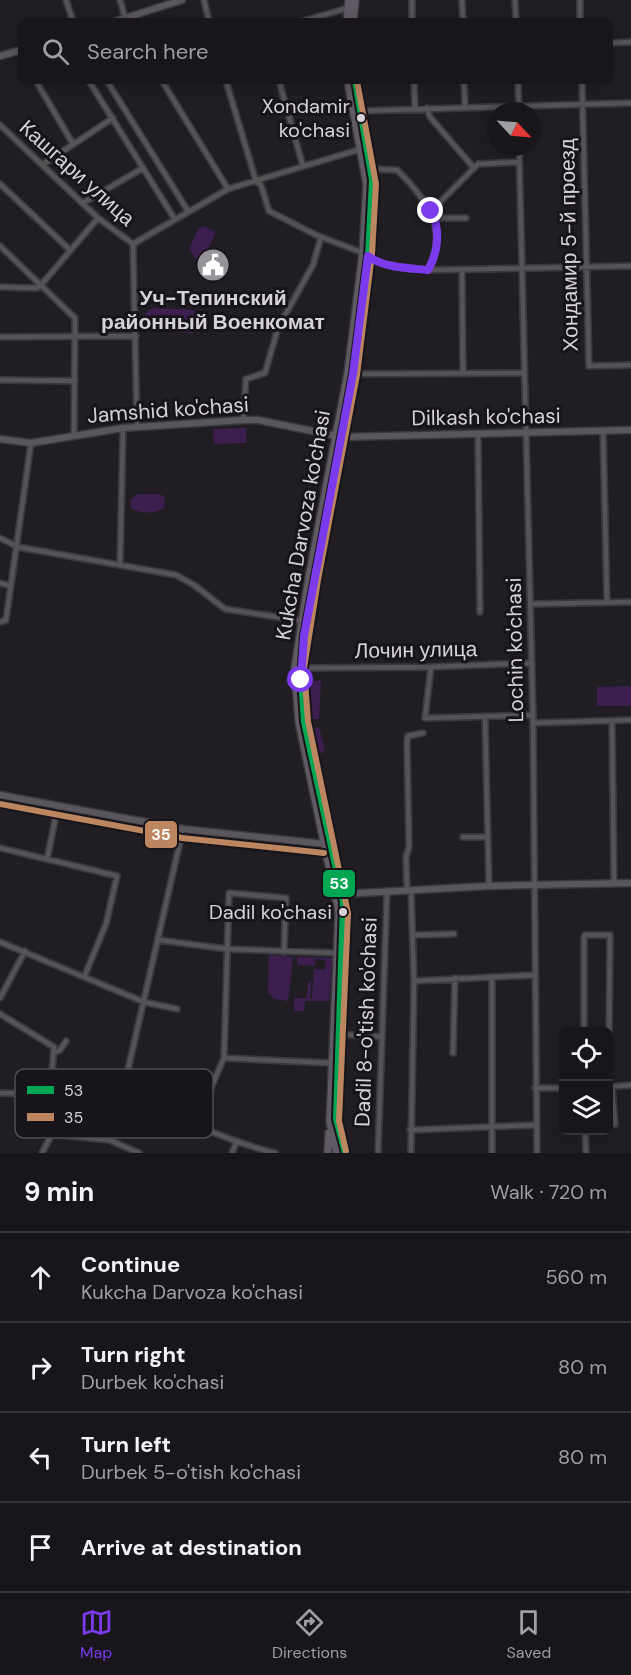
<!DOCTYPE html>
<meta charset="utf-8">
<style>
:root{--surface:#18161a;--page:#211f23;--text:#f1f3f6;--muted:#9f9fa2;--line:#363539;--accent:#7c3aed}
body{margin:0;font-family:"DM Sans",sans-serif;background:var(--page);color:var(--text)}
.controls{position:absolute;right:18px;bottom:18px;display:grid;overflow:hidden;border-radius:9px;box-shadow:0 3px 15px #0003}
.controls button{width:54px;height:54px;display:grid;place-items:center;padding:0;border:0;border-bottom:2px solid var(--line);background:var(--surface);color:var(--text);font:30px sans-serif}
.compass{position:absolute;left:487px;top:102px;width:54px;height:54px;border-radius:50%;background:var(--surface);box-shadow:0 3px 15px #0003;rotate:116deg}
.stop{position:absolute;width:18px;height:18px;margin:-14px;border:4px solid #7c3aed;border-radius:50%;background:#fff}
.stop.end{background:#7c3aed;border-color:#fff;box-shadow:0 2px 6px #0008}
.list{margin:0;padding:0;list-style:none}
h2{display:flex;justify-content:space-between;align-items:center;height:78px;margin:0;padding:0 24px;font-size:26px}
h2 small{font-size:20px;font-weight:400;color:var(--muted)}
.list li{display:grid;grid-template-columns:39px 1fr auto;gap:18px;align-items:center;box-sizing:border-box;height:90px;padding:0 24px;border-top:2px solid var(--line)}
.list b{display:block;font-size:22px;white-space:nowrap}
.list p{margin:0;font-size:20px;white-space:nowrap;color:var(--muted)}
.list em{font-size:20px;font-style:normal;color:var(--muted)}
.icon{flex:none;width:33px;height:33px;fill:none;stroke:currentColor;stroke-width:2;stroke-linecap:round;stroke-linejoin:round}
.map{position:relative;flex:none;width:631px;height:1153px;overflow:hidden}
.search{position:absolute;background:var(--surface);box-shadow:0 3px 15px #0003;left:18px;right:18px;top:18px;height:66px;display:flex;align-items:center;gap:15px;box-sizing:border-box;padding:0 21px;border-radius:9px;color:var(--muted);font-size:22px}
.sheet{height:438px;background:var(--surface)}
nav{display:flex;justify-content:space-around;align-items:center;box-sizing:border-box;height:84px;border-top:2px solid var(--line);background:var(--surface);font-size:16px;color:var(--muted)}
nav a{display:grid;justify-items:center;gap:3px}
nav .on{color:var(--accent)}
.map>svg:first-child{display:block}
.green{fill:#3c1f50}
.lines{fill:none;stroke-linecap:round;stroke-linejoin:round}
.street-casing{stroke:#3b393d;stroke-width:8}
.secondary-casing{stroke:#3b393d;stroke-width:9}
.primary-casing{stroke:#3b393d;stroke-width:10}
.street{stroke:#545355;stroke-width:4.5}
.secondary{stroke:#5a565d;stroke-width:6}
.primary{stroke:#605a64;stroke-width:7}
.bus-1-casing{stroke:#17141a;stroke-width:10}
.bus-2-casing{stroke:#17141a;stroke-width:10}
.bus-1{stroke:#00a651;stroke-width:6}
.bus-2{stroke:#bb8660;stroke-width:6}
.route{stroke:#7c3aed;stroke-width:8}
.bus-dot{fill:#d6d3d8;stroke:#17141a;stroke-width:2}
.labels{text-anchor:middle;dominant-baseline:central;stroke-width:6;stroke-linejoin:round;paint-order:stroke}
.bus-label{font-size:20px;fill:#d6d3d8;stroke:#17141a;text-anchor:end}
.street-label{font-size:21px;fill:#d6d3d8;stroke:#17141a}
.poi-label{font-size:21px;font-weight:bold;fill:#d6d3d8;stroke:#17141a}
.key{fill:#17141a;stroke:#504d53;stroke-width:1.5}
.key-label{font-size:16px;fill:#d6d3d8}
.line-badge{stroke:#17141a;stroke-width:2}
.badge-label{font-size:16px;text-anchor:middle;font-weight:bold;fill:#fff}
</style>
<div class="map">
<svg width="631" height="1153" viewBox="0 0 631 1153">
<rect width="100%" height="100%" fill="#201e23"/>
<path class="green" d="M203,226l13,6 -16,33 -11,-16 9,-20z
M154,308l40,2 6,4 1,11 -8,8 -43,-2c-10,-8 -8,-19 4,-23z
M246,428v15l-32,1 -1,-15z
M138,494h21l6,3 -1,11c-9,6 -24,6 -33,0l-1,-8z
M321,680l-2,39h-8l-4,-37z
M631,686v20h-34v-19z
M319,727l6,24 -8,3 -5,-26z
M269,955l24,2 -5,44 -13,-2 -7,-6z
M297,957l35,1 -3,43h-24l-1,10h-10v-13h13l1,-16h3l-1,16 2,1 2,-30 11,1 1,-10 -11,-1v7l-17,-1z"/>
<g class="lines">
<g class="street-casing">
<path id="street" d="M66,0l7,21
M120,0l6,21
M204,0l5,21
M412,0v21
M462,0l1,21
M515,0l1,21
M580,0v21
M303,21l45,-13
M610,43l21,-1
M36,81l37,63
M89,81l85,137
M107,81l81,130
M162,81l66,108
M226,81l30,100 5,4 8,26 47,24 47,18
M279,81l24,85
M414,81l1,28
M464,81l1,26
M518,81l1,30
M582,81l7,285 42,-1
M427,108l3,9 43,50
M359,111l272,-8
M0,125l98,93 35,26
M519,147l14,568 4,438
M42,165l71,-47
M371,169l26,1c29,28 53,61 31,100
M0,184l69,65
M83,203l60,-35
M431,211l47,-47 41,-2
M435,218h31
M133,244l95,-55 133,-40
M133,244l4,182
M0,246l75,72 -1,116
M368,256c16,12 41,12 60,14l203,-4
M462,270l1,103
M0,287l36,1 5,-3 57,-67
M0,337l136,-1
M353,374l171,-1
M0,380l75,1
M243,420l3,-41 19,-6 13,-45 35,-63 8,-28
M603,431l4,171
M478,433l2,179
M0,538l18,9 158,28 18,10 31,24 79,12
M120,565l3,-137
M0,583l11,3
M531,604l100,-2
M0,622l6,-2 25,-177
M431,667l-6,51 108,-3
M301,668l130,-1 101,-4
M485,717l4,169
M612,721l2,162
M533,723l98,-3
M463,837h25
M0,848l117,28 -11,48 -21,51
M47,859l11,-53
M407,891l-1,-34 3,-10 -2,-105 1,-6 15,-3
M414,935l40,-1
M159,940l68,9 110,4
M0,942l144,60 33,7
M492,977v176
M414,981l121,-6
M0,998l25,-47
M0,1014l54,33 -4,47
M584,1032v-95l1,-2h25l-1,100
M337,1034l45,3
M55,1052l5,-2 6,-9
M453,1053l2,-75
M224,1058l108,5
M612,1086l3,38
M608,1087l23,-2
M535,1088h29
M0,1093c40,1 84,-1 123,8 53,12 100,40 152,52
M195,1124l29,-66 5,-165 57,5 -2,54
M410,1130l125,-5
M585,1130l1,23
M109,1140l12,-40 62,-271
M42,1153l10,-19 57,6 30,13
M232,1153l4,-10
M378,1153l9,-261
M411,1153l3,-172 -3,-90"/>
</g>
<g class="secondary-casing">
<path id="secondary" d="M116,21l66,-21
M0,56l21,-6
M342,437l289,-7
M0,439l31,4 92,-15 120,-8h15l79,16
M0,795l183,34 142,15
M342,894l147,-8 142,-3"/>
</g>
<g class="primary-casing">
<path id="primary" d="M347,21l2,-21
M353,21l2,-21
M328,1153l1,-20
M337,1153l-7,-31 9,-209 -40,-191 -4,-54 14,-90 39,-205 15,-120 4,-68 -19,-104
M345,1153l-9,-34 7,-217 -39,-180 -3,-43 3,-43 49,-262 15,-118 4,-76 -17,-99"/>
</g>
<use href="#street" class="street"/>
<use href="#secondary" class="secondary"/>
<use href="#primary" class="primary"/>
<g class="bus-1-casing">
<path id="bus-1" d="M345,1153l-9,-34 7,-217 -39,-180 -3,-43 3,-43 49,-262 15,-118 4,-76 -17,-99"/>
</g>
<g class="bus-2-casing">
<path id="bus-2" d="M0,804l182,34 142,15
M346,1151l-7,-30 9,-208 -40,-192 -4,-53 14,-88 39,-205 15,-121 4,-70 -19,-103"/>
</g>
<use href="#bus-1" class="bus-1"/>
<use href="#bus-2" class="bus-2"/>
</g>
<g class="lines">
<path class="route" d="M301,680l3,-44 49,-262 15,-118c16,12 41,12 60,14 10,-17 13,-41 3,-59"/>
</g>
<defs>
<g id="civic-disc" transform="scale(1.725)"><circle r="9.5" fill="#969499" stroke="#17141a"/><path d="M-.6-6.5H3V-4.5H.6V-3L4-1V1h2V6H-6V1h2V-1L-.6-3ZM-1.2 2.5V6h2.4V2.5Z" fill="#fff"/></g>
</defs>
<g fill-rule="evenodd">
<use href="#civic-disc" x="213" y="265"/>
</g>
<g class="bus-dot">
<circle cx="361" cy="118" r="5"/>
<circle cx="343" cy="912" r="5"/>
</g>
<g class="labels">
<g class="bus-label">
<text x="350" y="106">Xondamir<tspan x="350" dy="24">ko'chasi</tspan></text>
<text x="332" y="912">Dadil ko'chasi</text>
</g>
<g class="street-label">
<text transform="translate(77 173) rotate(42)">Кашгари улица</text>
<text transform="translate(569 245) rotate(-91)">Хондамир 5-й проезд</text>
<text transform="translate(168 410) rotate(-4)">Jamshid ko'chasi</text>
<text transform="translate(486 417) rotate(-1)">Dilkash ko'chasi</text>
<text transform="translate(303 525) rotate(-80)">Kukcha Darvoza ko'chasi</text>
<text transform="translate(416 650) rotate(-1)">Лочин улица</text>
<text transform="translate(515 650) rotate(-91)">Lochin ko'chasi</text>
<text transform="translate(366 1022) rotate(-88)">Dadil 8-o'tish ko'chasi</text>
</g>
<g class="poi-label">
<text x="213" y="298">Уч-Тепинский<tspan x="213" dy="24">районный Военкомат</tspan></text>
</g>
</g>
<rect x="15" y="1069" width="198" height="69" rx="9" class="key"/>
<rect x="27" y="1086" width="27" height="8" fill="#00a651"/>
<rect x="27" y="1113" width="27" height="8" fill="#bb8660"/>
<g class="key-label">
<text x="64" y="1096">53</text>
<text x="64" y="1123">35</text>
</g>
<g class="line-badge">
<rect x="144" y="820" width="34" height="29" rx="6" fill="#bb8660"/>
<rect x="322" y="869" width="34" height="29" rx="6" fill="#00a651"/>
</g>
<g class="badge-label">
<text x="161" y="840">35</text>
<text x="339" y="889">53</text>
</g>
</svg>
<div class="controls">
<button><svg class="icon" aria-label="locate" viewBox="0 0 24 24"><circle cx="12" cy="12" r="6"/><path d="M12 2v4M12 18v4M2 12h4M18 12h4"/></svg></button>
<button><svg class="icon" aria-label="layers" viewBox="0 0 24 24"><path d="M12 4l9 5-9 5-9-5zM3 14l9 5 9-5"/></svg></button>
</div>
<svg class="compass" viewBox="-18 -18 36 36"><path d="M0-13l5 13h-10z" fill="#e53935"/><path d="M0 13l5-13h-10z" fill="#9f9fa2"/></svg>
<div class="stop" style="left:301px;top:680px"></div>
<div class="stop end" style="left:431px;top:211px"></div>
<div class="search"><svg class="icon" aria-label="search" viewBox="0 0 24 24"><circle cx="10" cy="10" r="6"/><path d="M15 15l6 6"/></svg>Search here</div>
</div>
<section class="sheet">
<h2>9 min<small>Walk · 720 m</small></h2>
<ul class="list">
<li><svg class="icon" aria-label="ahead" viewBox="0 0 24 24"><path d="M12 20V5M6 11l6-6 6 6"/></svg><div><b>Continue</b><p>Kukcha Darvoza ko'chasi</p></div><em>560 m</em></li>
<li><svg class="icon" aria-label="right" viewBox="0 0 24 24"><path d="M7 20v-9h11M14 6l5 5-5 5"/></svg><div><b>Turn right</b><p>Durbek ko'chasi</p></div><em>80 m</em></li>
<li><svg class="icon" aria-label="left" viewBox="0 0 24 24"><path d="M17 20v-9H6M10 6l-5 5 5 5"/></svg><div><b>Turn left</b><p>Durbek 5-o'tish ko'chasi</p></div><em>80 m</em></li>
<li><svg class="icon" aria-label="arrive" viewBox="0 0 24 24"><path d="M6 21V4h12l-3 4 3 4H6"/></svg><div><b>Arrive at destination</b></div></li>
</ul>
</section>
<nav>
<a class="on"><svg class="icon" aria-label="map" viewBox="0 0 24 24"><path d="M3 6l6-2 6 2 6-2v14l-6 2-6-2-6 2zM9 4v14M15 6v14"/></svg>Map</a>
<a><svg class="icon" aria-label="directions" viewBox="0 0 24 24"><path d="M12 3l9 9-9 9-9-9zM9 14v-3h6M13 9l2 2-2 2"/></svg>Directions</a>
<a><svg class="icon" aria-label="saved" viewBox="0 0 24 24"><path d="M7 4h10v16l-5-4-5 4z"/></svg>Saved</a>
</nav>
